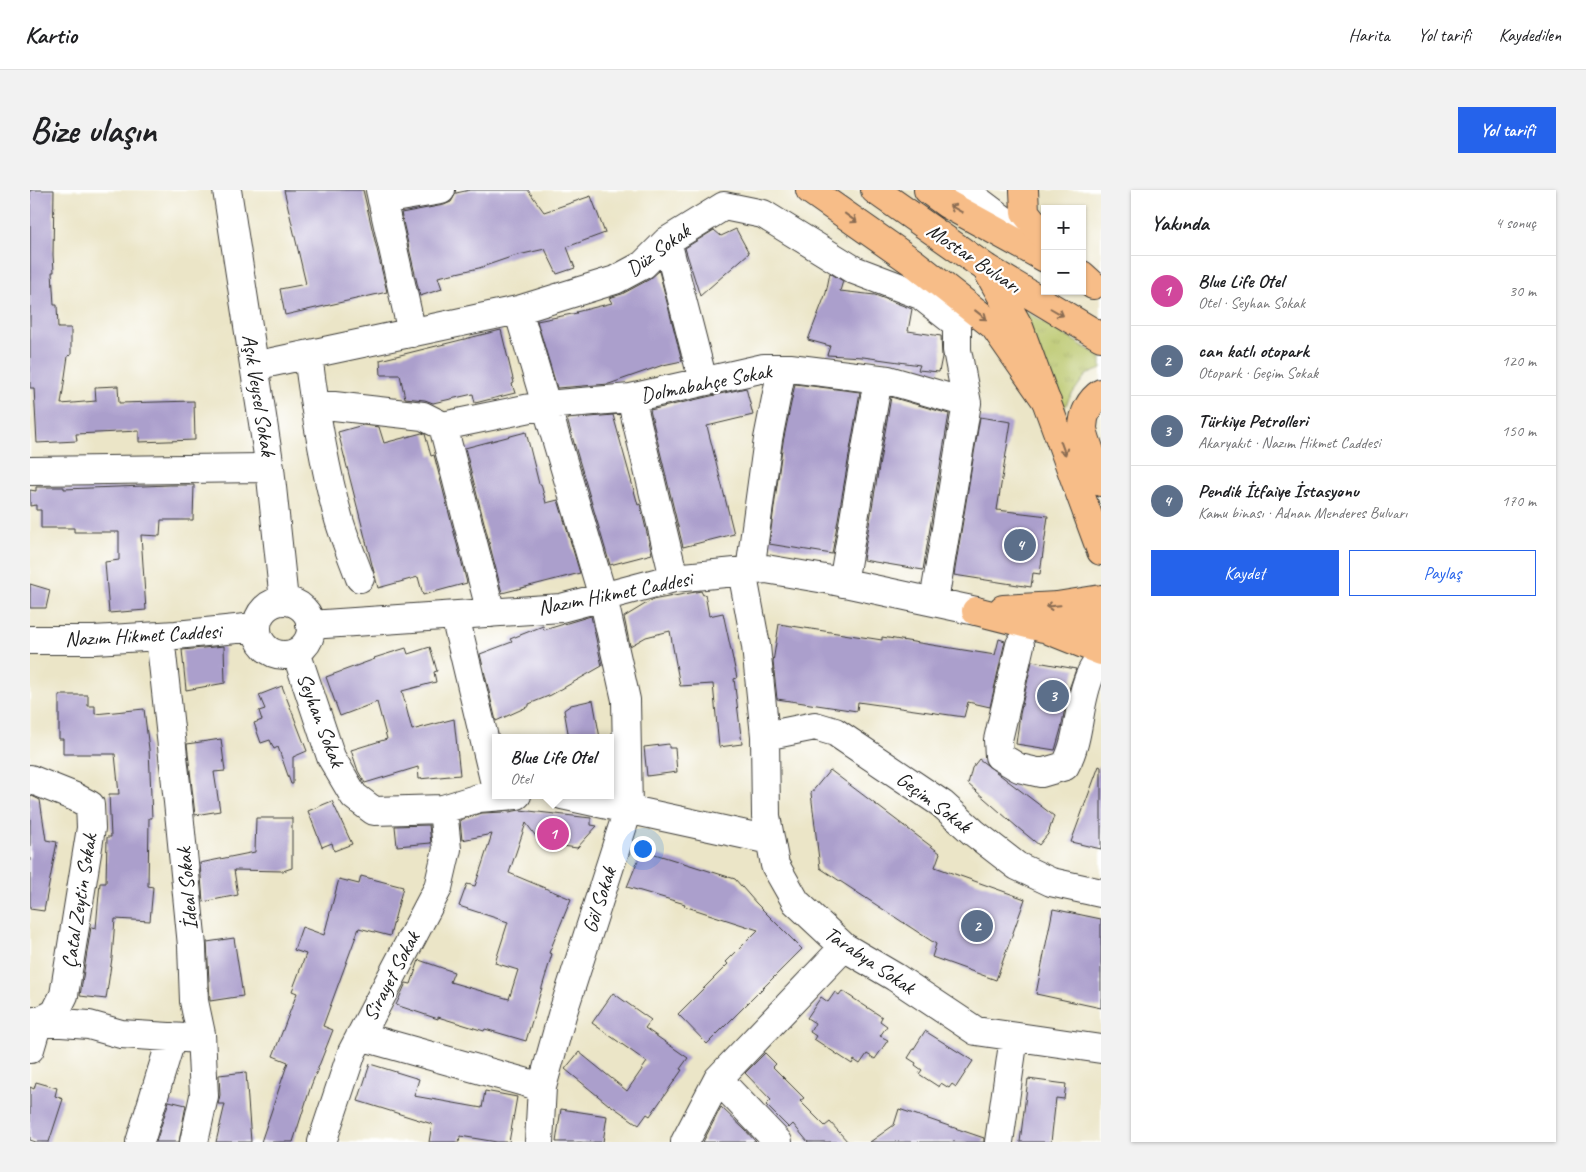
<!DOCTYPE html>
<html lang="tr">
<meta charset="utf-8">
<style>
:root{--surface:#fff;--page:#f2f2f2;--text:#202124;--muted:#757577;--line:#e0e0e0;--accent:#2563eb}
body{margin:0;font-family:Caveat,sans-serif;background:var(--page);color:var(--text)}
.controls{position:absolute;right:15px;top:15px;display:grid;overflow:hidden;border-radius:0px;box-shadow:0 1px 4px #0004}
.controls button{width:45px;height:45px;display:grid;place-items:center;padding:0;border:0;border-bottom:1px solid var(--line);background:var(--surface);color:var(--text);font:25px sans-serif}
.you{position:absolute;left:612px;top:658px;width:18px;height:18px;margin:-12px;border:4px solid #fff;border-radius:50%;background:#1a73e8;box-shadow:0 0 0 8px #1a73e833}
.badge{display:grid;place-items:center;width:32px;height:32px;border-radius:50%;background:var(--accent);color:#fff;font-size:16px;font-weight:700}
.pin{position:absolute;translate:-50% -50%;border:2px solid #fff;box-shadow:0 1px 5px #0006}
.popup{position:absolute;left:462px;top:544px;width:122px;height:65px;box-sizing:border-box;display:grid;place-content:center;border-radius:0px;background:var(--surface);filter:drop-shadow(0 1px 4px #0005);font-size:16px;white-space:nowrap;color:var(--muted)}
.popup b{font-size:19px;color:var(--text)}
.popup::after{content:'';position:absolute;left:50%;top:100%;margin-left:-10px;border:10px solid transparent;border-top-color:var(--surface)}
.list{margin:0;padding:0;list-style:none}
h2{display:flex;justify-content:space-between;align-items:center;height:65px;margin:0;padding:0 20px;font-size:21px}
h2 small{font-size:16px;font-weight:400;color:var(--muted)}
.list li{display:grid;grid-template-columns:32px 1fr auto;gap:15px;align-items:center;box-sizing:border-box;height:70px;padding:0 20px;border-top:1px solid var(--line)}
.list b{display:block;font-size:19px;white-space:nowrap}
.list p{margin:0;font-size:16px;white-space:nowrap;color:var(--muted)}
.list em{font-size:16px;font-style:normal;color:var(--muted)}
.actions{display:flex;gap:10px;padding:15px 20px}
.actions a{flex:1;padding:11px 0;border:1px solid var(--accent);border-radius:0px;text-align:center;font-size:18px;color:var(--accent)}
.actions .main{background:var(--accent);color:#fff}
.map{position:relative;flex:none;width:1071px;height:952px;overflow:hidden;border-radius:0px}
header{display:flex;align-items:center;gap:30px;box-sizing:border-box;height:70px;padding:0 25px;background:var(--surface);border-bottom:1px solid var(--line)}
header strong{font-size:24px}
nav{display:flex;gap:28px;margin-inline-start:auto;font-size:18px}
.intro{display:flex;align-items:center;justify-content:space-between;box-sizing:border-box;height:120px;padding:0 30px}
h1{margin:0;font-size:35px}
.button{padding:12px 22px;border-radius:0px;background:var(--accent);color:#fff;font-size:18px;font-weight:700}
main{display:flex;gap:30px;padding:0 30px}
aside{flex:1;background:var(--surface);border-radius:0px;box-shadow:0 1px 4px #0004}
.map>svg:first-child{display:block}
.grass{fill:url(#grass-tufts);stroke:#6a7042}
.building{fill:#ab9fcc}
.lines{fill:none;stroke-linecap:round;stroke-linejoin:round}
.minor-casing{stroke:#3b3a36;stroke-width:30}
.major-casing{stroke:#3b3a36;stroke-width:30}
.highway-casing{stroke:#3b3a36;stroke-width:30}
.minor{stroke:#fff;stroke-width:28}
.major{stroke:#f7bd88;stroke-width:28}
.highway{stroke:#f7bd88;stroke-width:28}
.oneway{stroke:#8a6c52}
.labels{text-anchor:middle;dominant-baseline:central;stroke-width:4.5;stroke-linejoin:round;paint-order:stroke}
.street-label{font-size:21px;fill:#1c1c1c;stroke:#fff}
</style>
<header>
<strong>Kartio</strong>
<nav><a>Harita</a><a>Yol tarifi</a><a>Kaydedilen</a></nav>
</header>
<div class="intro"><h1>Bize ulaşın</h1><a class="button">Yol tarifi</a></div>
<main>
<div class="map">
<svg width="1071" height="952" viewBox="0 0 1071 952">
<defs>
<pattern id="grass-tufts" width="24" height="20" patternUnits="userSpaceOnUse" patternTransform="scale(1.25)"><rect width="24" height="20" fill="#b8c567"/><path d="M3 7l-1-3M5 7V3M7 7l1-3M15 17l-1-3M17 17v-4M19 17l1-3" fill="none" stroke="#9ea959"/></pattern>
</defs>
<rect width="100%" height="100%" fill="#fff"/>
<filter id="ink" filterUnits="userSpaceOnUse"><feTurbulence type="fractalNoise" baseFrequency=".02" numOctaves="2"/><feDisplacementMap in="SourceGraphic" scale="10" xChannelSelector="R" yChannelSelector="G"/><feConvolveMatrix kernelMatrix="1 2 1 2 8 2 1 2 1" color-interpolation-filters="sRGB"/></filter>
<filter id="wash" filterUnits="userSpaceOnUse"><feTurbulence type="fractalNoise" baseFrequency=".0096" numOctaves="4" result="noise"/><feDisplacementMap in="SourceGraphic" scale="20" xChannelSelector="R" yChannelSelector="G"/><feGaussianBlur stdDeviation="1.12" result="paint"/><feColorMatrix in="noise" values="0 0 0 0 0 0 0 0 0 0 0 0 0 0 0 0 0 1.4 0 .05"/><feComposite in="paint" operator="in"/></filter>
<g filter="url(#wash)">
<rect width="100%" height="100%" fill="#ebe5c7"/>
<path class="grass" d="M980,112l91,55v12l-15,6 -16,22 -12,23z"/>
<g id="blocks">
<path class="building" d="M0,0h24l-1,65 1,17h-2l2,33h3l1,23h13v27l-3,1 -7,48 35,-3 -1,-14 23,-1 1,17 75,-2 1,39 -56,2v-11l-63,3 1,7 -40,2 -3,-55h-4z
M254,0h79l24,102 -102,23 -5,-26 26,-5z
M440,0h58l16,22 47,-16 14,37 -38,14 8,21 -18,6 -12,-25 -31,7 -35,12 -41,9 4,12 -22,7 -19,-83 43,-8 7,-3 5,-9z
M706,39l13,24 -49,43 -15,-48 29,-18 7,6z
M629,81l23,90 -19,4 -54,19 -52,4 -20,-67 40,-8 -1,-1 36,-9 -3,-5 13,-4 28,-15z
M800,83l13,8 -3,10 35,4 37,14 -4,22 33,5 1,21 -3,15 -21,-2 2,-5 -21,-3 -36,-5 -36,-2 3,-9 -22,-6 18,-47z
M471,140l13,53 -2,1 3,9 -40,10 -2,-9 -40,9 -8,-3 -20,-2 -5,-23h-19l-1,-15z
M765,194l65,8 -28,162 -63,-10 14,-102z
M716,198l7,27 -46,11 27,108 -51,13 -33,-137z
M861,207l58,17 -26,156 -60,-10z
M583,225l25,90 2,-1 12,50 -42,11 -43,-146z
M950,227l31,5 -14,88 51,6 -8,58 -7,-1 -2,14 -77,-12z
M333,235l16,2 5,16 38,-10 3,1 6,22 3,-1 33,128 -44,12 -5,-18 -40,11 -40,-156z
M496,242l13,52h2l5,19 12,-3 22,73 -78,20 -37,-145z
M140,295h24l-1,35h-32l-1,16 -19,-1 5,75 -37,3 -4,-51 14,-2v-28h-45v-4h-33v-18h-5v-5l-6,1v-16l6,1v-4h28v2z
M0,394l20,6 -4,18h-16z
M671,401l2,4 2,-1 4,22 14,-3 14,65 -3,1 8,65 -23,3 -6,-63 -33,2 -10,-55 -24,6 -16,9 -6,-29 28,-17z
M561,426l11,50 -51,29 -22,9v2l-33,15 -16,-67 32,-12 -2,-3 33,-13 1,4z
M749,434l103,16v-3l113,18 4,-16 6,2 -15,66 -22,-5 -4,15 -106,-15 -1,9 -80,-12 -4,-37z
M194,456l1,37 -39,7 -4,-40z
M400,457l7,24 -3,1 2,10 -34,9 10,39 42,-11 6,56 -41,4 -1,-12 -53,16 -7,-12 -7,-21 36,-11 -10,-37 -37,14 -14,-39 49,-18 -1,-1 32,-10 2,6z
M1002,471l44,8 -8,23 -7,37 -6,21 -39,-6 4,-30z
M252,496l25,65 -14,6v27h-2l-13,-37 -4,2 -4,-9 -9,3 -7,-20 8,-3 -3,-9 6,-2 -6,-14z
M29,505h29v11h7v8l49,-5 5,40 3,69h-3l-1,68 5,1 -3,34 -35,-2 -3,39 -6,41 -26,-3 11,-69 5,1 4,-45h6l1,-46h4l-2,-43h10l-4,-40h-52v-15h-4z
M563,510l7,38h-31l-5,-28 7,-5z
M191,549l4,32 -11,1 6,39 -25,4 -8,-71z
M639,554v4h6l2,24 -30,4 -3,-29z
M949,569l75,57 -6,18 -9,11 -22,-18 -49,-43 4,-16z
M1069,576l2,1v82l-30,-7z
M800,580l110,83 -5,14 90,32 -29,81 -64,-23 4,-13 -116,-76 -9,-75z
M2,606l8,4 6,40 11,2 -13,69 -14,-2v-112z
M302,611l20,43 -18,7 -2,-8 -10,4 -14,-36z
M490,620l71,8v7l6,1 -20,22 -36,-5 -15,-20 -17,50 62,26 -22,54 3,1 -26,87 -41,-12 -1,2 -46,-14v2l-42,-14 10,-22 5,1 8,-24 35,12 -4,10 59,17 9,-29 -23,-7 13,-41 -49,-16 8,-22 8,2 17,-52 -30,6 -2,-20 22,-7 22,-1v1z
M226,628h36v50l-9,3 -49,-1 4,25 -35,7 -3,-39 55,-11z
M399,635l2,18 -34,3 -2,-20z
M612,660l93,29 21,24 46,46 -95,95 -29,-30 50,-50 -2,-2 32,-32 -74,-24 1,-2 -58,-17z
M331,686l42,11 -13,49 -31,-8 -36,98 10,4 -22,56 -18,56h-32l27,-80 -15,-6 24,-63 -5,-2 14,-37 -12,-4 8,-23 22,8 15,-56 20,5z
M1023,719l48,10v89l-65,-14z
M204,748l9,58 -33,5 -3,-59z
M812,801l40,26 -2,4 7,5 -7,10 8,4 -13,19 -8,-5 -7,10 -6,-4 -2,4 -38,-25 2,-3 -6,-4 5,-9 -8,-5 14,-21 7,5 7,-10 4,3z
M583,803l38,27 -6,8 43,30 -8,11 2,1 -32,46 -3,-2 -8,11 -30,-21v1l-44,-36 14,-17 48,39 20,-29 -55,-39z
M895,841l48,30 -17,26 -4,-3 -3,4 -8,-5 -2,4 -20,-13 3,-4 -7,-5 1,-2 -8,-5z
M735,863l11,11 -3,3 31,31 -4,3 25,25 5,-4 18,20h-40l-15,-18 -4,4 -23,-23 5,-5 -26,-27z
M340,874l49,15 -5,17 68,12 3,-17 32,6 -8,45h-12l-37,-6 -1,6h-30l3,-18 -74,-23z
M216,882l5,70h-35l9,-38h-7l2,-9 -1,-20z
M998,889l38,5 -2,15 -8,-1 -5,44h-31z
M6,892l21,6 -2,8 8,3 -14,43h-13l-6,-2v-53l4,2z
M139,911l17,4 -7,37h-23z
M691,917l24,23 11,12h-53z
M531,919l46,7 -4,26h-47z
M869,919l85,29v4h-114l24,-17z"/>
</g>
</g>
<g filter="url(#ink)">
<use href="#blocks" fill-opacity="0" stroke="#3b3a36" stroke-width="1"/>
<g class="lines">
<g class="minor-casing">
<path id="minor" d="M197,0l43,278 14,133
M350,0l32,143
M934,0l69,52
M352,10l59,-10
M637,51l36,140
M488,120l85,287 23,103 2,110 -66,205 -20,72 -3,55
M278,165c7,56 16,111 31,165 6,20 14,39 21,58
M224,176l264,-56 97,-30 28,-15 24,-24 57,-35 39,8 91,56 66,25 37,29v26l10,53 -33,198
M601,208l43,180
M285,216h19l89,10 20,10
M413,236l102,-21 86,-7 133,-30h26l98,12 79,23
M413,236l48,187
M0,281l240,-3
M712,381l14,75 9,90 1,80 9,49 21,37 48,45 51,30 81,54 125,18
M720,381l18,-132 14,-71
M813,393l35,-204
M227 438a27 27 0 1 1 54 0a27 27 0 1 1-54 0Z
M425,426l41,172
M280,435l251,-17 113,-30 92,-9 65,11 145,31
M130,446l18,166 14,144 2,55 7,33 3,62 -10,46
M0,450h64l82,-5 80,-8
M990,455l-22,95 1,16 20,12 22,5 24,-7c16,-28 12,-63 26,-93 2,-5 7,-11 10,-16
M266,462l35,105 23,39 20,15 69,-2 36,-11 38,-3
M735,546l50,-10 20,6 107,72 31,28 44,34 34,16 50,11
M0,589l45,18 15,8 1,23 -27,167 -9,18 -17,9 -8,27
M532,605l208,45
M4,831l55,4 32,9 80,5
M330,846l182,51
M688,889l60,63
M110,952l32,-105
M292,952l30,-90 86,-164 9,-39 -4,-40
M655,952l33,-63 126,-132
M969,952l15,-105"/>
</g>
<g class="major-casing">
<path id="major" d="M845,0l111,78 115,69
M898,0l19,14 98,54
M956,78l33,59 82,224
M1071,203c-11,7 -18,21 -18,35 1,10 14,42 18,54
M973,419l54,-3 44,-7
M946,421l67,17 58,-2
M1021,441l50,20"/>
</g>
<g class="highway-casing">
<path id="highway" d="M780,0l104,73 80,63 53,76
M994,0l1,22 20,25
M1052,85l11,10"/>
</g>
<use href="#minor" class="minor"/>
<use href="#major" class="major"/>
<use href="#highway" class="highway"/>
</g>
<defs><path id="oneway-shaft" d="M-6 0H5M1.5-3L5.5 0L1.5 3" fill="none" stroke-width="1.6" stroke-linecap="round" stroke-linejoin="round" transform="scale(1.25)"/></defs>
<g class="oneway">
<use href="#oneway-shaft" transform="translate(926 19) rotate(-151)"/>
<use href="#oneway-shaft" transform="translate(821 28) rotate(36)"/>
<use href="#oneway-shaft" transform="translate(1027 122) rotate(30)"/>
<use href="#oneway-shaft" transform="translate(951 125) rotate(38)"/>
<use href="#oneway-shaft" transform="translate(1033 258) rotate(70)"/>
<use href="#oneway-shaft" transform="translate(1023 416) rotate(175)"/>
</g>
</g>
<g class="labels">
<g class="street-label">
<text transform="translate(628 60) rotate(-36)">Düz Sokak</text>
<text transform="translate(944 68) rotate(34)">Mostar Bulvarı</text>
<text transform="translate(676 193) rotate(-11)">Dolmabahçe Sokak</text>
<text transform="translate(229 205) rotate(81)">Aşık Veysel Sokak</text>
<text transform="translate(585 403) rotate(-11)">Nazım Hikmet Caddesi</text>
<text transform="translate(113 445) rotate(-3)">Nazım Hikmet Caddesi</text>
<text transform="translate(291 530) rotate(69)">Seyhan Sokak</text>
<text transform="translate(904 612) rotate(37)">Geçim Sokak</text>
<text transform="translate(157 699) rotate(-95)">İdeal Sokak</text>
<text transform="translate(569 710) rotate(-72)">Göl Sokak</text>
<text transform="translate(49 711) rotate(-81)">Çatal Zeytin Sokak</text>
<text transform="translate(840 770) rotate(34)">Tarabya Sokak</text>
<text transform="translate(361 786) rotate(-62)">Sirayet Sokak</text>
</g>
</g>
</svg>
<div class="controls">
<button>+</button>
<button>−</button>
</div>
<div class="you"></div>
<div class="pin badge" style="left:523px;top:644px;background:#d1479c">1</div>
<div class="popup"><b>Blue Life Otel</b>Otel</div>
<div class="pin badge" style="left:947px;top:736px;background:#5c6f8a">2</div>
<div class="pin badge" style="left:1023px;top:506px;background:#5c6f8a">3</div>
<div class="pin badge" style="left:990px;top:355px;background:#5c6f8a">4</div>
</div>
<aside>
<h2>Yakında<small>4 sonuç</small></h2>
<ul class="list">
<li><span class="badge" style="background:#d1479c">1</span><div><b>Blue Life Otel</b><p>Otel · Seyhan Sokak</p></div><em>30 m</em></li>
<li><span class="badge" style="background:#5c6f8a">2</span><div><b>can katlı otopark</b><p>Otopark · Geçim Sokak</p></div><em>120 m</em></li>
<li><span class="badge" style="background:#5c6f8a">3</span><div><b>Türkiye Petrolleri</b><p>Akaryakıt · Nazım Hikmet Caddesi</p></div><em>150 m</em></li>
<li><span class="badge" style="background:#5c6f8a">4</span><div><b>Pendik İtfaiye İstasyonu</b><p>Kamu binası · Adnan Menderes Bulvarı</p></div><em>170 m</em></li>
</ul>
<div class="actions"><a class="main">Kaydet</a><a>Paylaş</a></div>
</aside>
</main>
